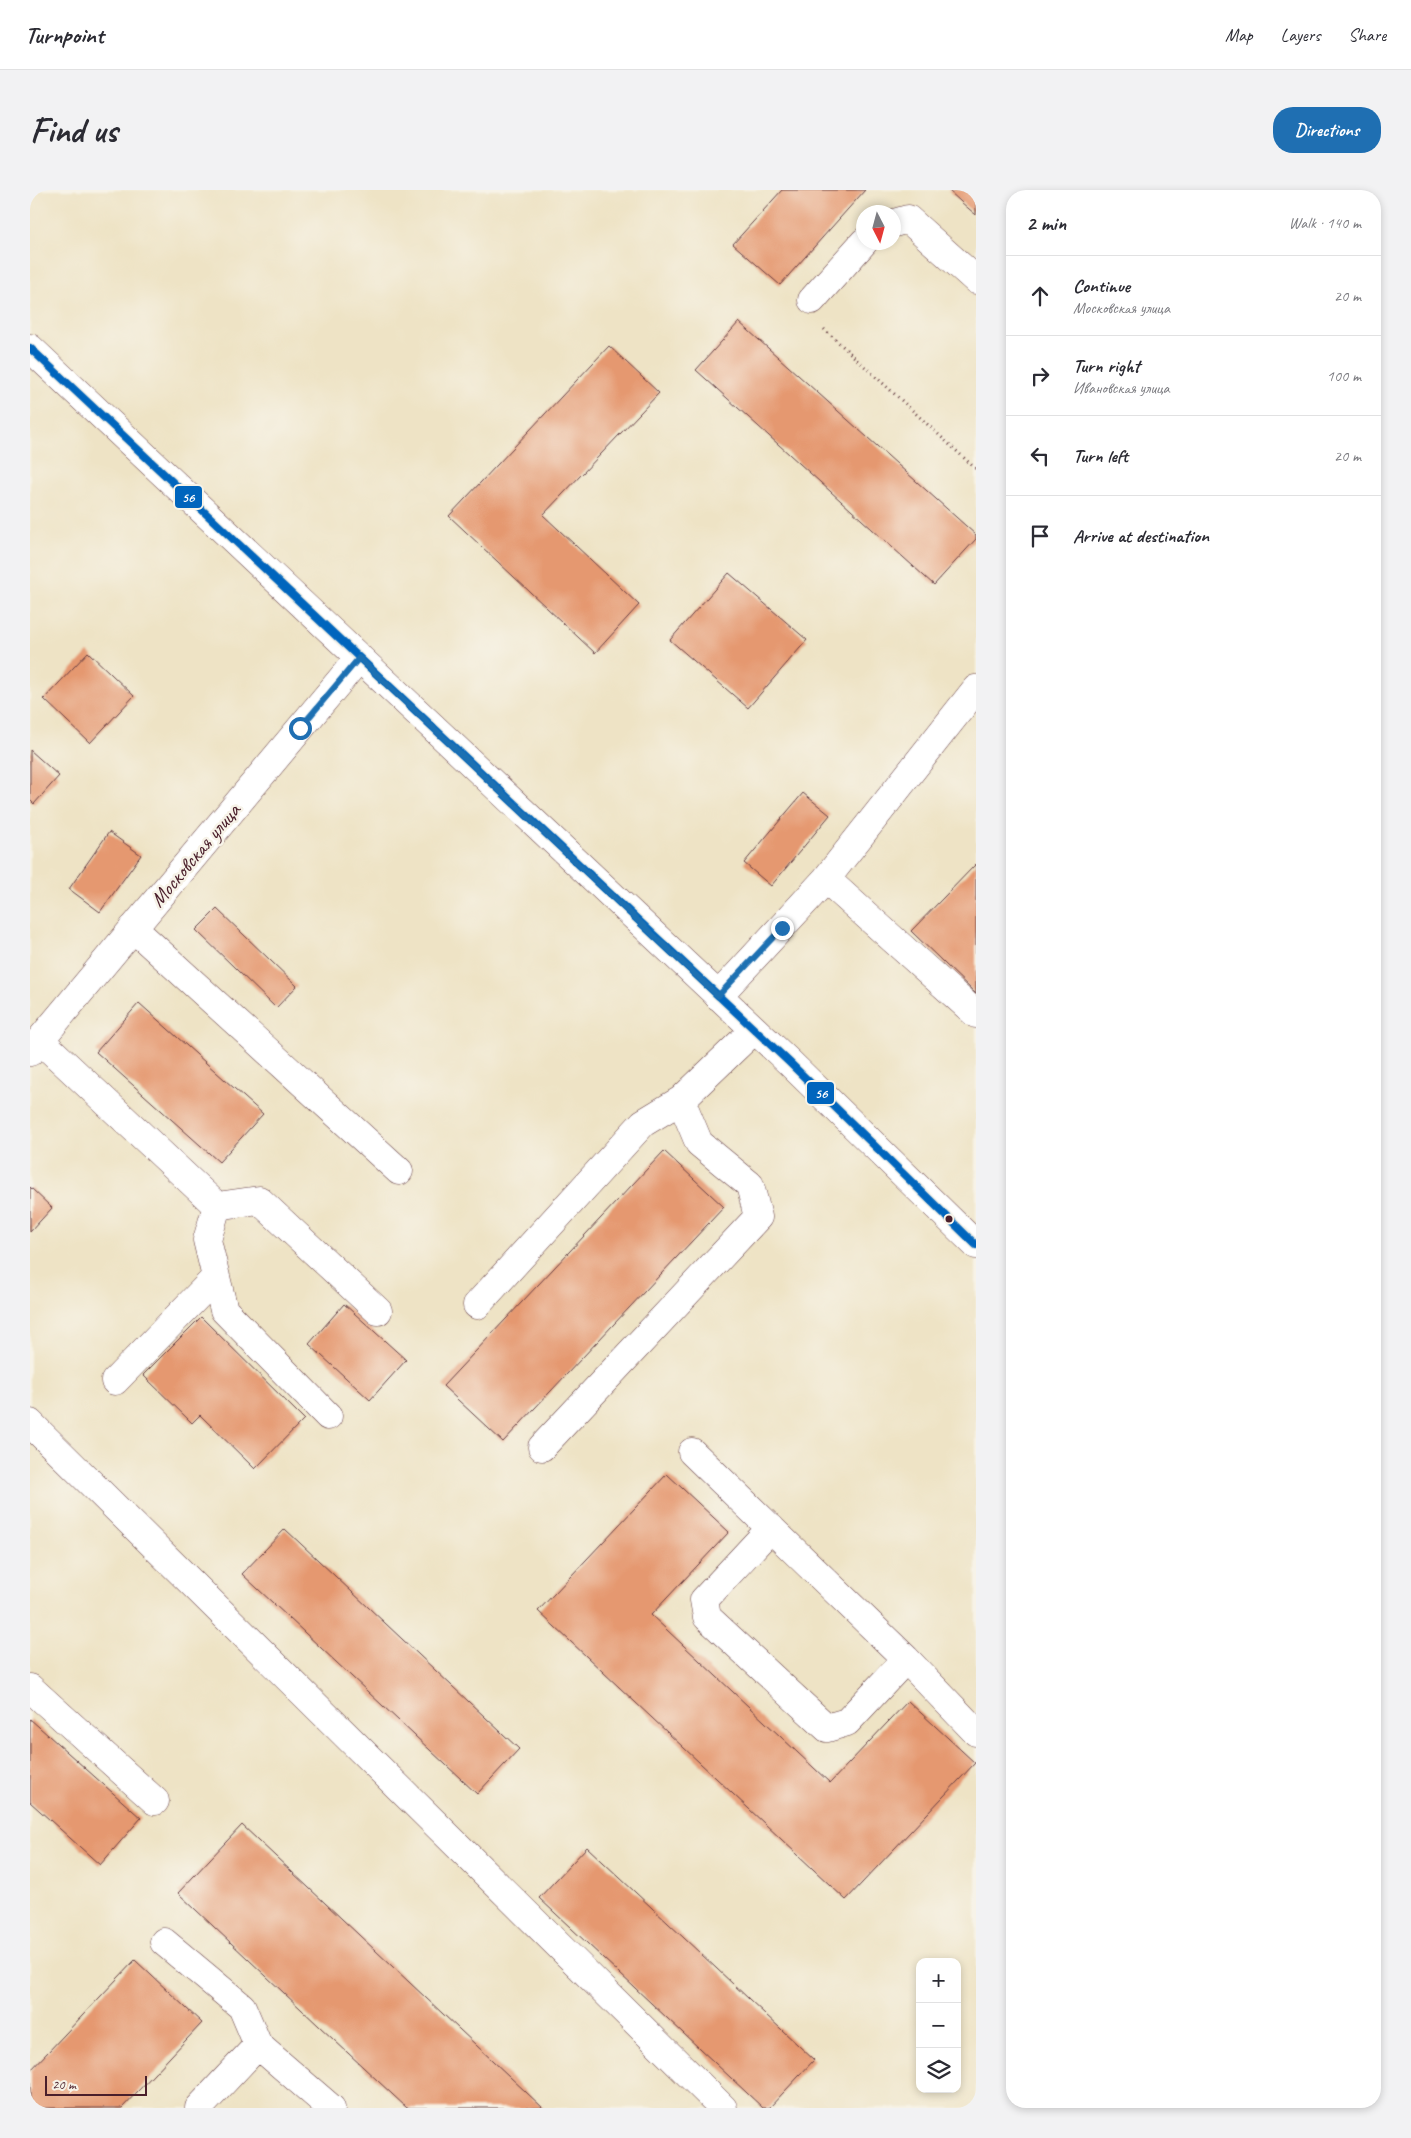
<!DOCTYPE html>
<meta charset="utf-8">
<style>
:root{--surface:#fff;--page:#f2f2f3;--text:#2b2b33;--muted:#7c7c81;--line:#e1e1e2;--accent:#1f6fb2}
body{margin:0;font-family:Caveat,sans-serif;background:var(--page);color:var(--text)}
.controls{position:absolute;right:15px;bottom:15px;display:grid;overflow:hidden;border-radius:10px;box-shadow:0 2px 8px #0003}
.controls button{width:45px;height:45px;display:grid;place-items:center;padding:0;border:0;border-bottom:1px solid var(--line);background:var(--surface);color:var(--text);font:25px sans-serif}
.compass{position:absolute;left:826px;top:15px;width:45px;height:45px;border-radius:50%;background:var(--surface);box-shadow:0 2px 8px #0003;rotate:174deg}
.scale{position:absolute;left:15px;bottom:12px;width:102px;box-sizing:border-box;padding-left:5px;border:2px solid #4a1f2b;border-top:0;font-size:14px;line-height:18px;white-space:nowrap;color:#4a1f2b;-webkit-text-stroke:4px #f7f3e8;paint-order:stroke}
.stop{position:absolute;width:15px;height:15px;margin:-11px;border:4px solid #1f6fb2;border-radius:50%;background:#fff}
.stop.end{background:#1f6fb2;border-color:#fff;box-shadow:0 1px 5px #0008}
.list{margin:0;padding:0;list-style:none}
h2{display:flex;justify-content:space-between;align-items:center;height:65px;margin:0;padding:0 20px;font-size:21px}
h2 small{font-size:16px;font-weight:400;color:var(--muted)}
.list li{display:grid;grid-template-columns:32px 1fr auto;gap:15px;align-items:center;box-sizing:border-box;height:80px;padding:0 20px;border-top:1px solid var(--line)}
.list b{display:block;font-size:19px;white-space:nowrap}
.list p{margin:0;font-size:16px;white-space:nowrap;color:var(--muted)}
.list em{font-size:16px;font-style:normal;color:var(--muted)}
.icon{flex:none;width:28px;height:28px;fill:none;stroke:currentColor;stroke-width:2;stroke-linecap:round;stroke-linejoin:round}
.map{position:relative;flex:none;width:946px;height:1918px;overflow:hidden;border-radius:20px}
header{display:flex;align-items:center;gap:30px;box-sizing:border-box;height:70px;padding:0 25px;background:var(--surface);border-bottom:1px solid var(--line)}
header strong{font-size:24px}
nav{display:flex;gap:28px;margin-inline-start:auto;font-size:18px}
.intro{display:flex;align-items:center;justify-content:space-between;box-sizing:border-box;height:120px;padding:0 30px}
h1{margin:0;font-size:35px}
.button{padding:12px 22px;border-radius:20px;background:var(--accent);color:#fff;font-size:18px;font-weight:700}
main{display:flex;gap:30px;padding:0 30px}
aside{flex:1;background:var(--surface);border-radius:20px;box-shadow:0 2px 8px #0003}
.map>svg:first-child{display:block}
.building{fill:#e59870}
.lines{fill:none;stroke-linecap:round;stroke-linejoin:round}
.minor-casing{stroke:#633c42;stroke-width:29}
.major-casing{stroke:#633c42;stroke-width:29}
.path{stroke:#633c42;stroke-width:3;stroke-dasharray:1 4;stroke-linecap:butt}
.minor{stroke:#fff;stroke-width:28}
.major{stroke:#fff;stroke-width:28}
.bus-1-casing{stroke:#f7f3e8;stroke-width:11}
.bus-1{stroke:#0065bd;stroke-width:8}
.route{stroke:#1f6fb2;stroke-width:6}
.bus-dot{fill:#4a1f2b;stroke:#f7f3e8;stroke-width:2}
.labels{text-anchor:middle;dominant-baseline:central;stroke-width:5;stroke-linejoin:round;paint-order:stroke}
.street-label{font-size:21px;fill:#4a1f2b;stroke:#f7f3e8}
.line-badge{stroke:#f7f3e8;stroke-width:2}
.badge-label{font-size:14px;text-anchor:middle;font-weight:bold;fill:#fff}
</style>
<header>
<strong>Turnpoint</strong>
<nav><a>Map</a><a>Layers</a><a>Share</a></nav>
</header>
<div class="intro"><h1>Find us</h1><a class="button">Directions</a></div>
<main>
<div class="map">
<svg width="946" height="1918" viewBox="0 0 946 1918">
<rect width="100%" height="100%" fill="#f7f3e8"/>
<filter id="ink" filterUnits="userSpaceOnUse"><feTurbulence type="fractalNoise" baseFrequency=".02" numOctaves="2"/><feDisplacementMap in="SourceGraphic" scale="10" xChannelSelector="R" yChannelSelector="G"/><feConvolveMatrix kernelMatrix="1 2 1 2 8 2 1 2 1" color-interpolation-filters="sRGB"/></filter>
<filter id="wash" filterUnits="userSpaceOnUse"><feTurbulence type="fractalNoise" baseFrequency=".0096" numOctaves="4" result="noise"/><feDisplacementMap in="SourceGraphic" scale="20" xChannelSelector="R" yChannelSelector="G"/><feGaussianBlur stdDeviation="1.12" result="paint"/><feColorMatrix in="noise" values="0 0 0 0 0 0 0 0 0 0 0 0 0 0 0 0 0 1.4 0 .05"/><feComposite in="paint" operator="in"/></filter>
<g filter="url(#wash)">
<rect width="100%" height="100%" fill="#eee3c5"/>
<g id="blocks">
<path class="building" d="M752,0h83l-85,95 -47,-41z
M918,0h28v25l-15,-13z
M709,132l237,213v4l-42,46 -238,-215z
M579,156l50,47 -116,122 96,90 -44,48 -146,-137z
M699,383l78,67 -59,68 -78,-68z
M58,462l46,44 -44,47 -46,-44z
M0,560l29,26 -25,28 -4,-4z
M773,603l27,22 -59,71 -27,-23z
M79,642l32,23 -41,57 -31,-23z
M946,674v130l-65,-63z
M187,719l80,77 -21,22 -80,-78z
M109,813l124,111 -44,48 -123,-110z
M634,961l60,56 -221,235 -60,-56z
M0,997l22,21 -22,24z
M314,1114l62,56 -36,40 -61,-56z
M171,1127l103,102 -49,50 -55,-54 -8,8 -49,-48z
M637,1284l62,58 -78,83 179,168 78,-82 67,62 -129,137 -308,-289z
M255,1339l234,220 -42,45 -235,-220z
M0,1529l111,99 -41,47 -70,-63z
M212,1635l301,283h-136l-88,-82 -141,-133z
M557,1657l227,213 -45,48h-6l-224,-210z
M105,1770l67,63 -80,85h-92v-37z"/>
</g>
</g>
<g filter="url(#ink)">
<use href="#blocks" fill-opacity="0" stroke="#633c42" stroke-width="1"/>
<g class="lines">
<g class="minor-casing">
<path id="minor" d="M864,33l14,-4 68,61
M782,110l52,-58
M796,689l150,135
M103,738l266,243
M688,806l108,-117 150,-190
M10,850l177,166 42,-6 119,111
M0,862l329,-394
M187,1016l-10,34 17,70 104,106
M447,1115l166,-182 38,-23
M85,1191l101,-104
M0,1233l693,685
M512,1257l216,-230 -8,-32 -51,-42 -18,-43 73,-70
M662,1262l214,207 70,73
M741,1338l-67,72 3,17 120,111 20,-6 59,-63
M0,1498l125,113
M134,1752l78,65 16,38
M169,1918l59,-63 73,63"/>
</g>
<g class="major-casing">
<path id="major" d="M0,158l759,714 187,183"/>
</g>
<path class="path" d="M794,139l152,140"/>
<use href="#minor" class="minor"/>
<use href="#major" class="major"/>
<g class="bus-1-casing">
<path id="bus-1" d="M0,158l759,714 187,183"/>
</g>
<use href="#bus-1" class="bus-1"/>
</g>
</g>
<g class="lines" filter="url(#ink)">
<path class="route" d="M270,538l59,-70 359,338 64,-68"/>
</g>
<circle class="bus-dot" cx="919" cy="1029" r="4.5"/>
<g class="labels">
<g class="street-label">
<text transform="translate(165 665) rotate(-50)">Московская улица</text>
</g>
</g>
<g class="line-badge">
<rect x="144" y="295" width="29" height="24" rx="5" fill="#0065bd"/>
<rect x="776" y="891" width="29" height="24" rx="5" fill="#0065bd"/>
</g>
<g class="badge-label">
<text x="158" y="312">56</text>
<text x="791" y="908">56</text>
</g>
</svg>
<div class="controls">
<button>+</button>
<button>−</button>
<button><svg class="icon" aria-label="layers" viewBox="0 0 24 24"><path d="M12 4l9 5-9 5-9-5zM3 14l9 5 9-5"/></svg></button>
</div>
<svg class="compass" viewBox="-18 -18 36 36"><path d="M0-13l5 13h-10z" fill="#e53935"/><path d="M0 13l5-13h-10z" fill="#7c7c81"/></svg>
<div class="scale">20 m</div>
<div class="stop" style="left:270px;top:538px"></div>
<div class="stop end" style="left:752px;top:738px"></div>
</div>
<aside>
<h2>2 min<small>Walk · 140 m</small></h2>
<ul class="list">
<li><svg class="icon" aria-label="ahead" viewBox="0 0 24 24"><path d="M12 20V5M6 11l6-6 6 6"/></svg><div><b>Continue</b><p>Московская улица</p></div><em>20 m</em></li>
<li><svg class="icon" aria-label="right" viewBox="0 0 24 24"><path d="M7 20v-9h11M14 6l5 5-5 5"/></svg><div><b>Turn right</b><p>Ивановская улица</p></div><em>100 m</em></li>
<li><svg class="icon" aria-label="left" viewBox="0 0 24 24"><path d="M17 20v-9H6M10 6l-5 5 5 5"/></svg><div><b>Turn left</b></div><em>20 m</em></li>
<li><svg class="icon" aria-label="arrive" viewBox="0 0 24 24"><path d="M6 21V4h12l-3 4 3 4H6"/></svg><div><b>Arrive at destination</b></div></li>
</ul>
</aside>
</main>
